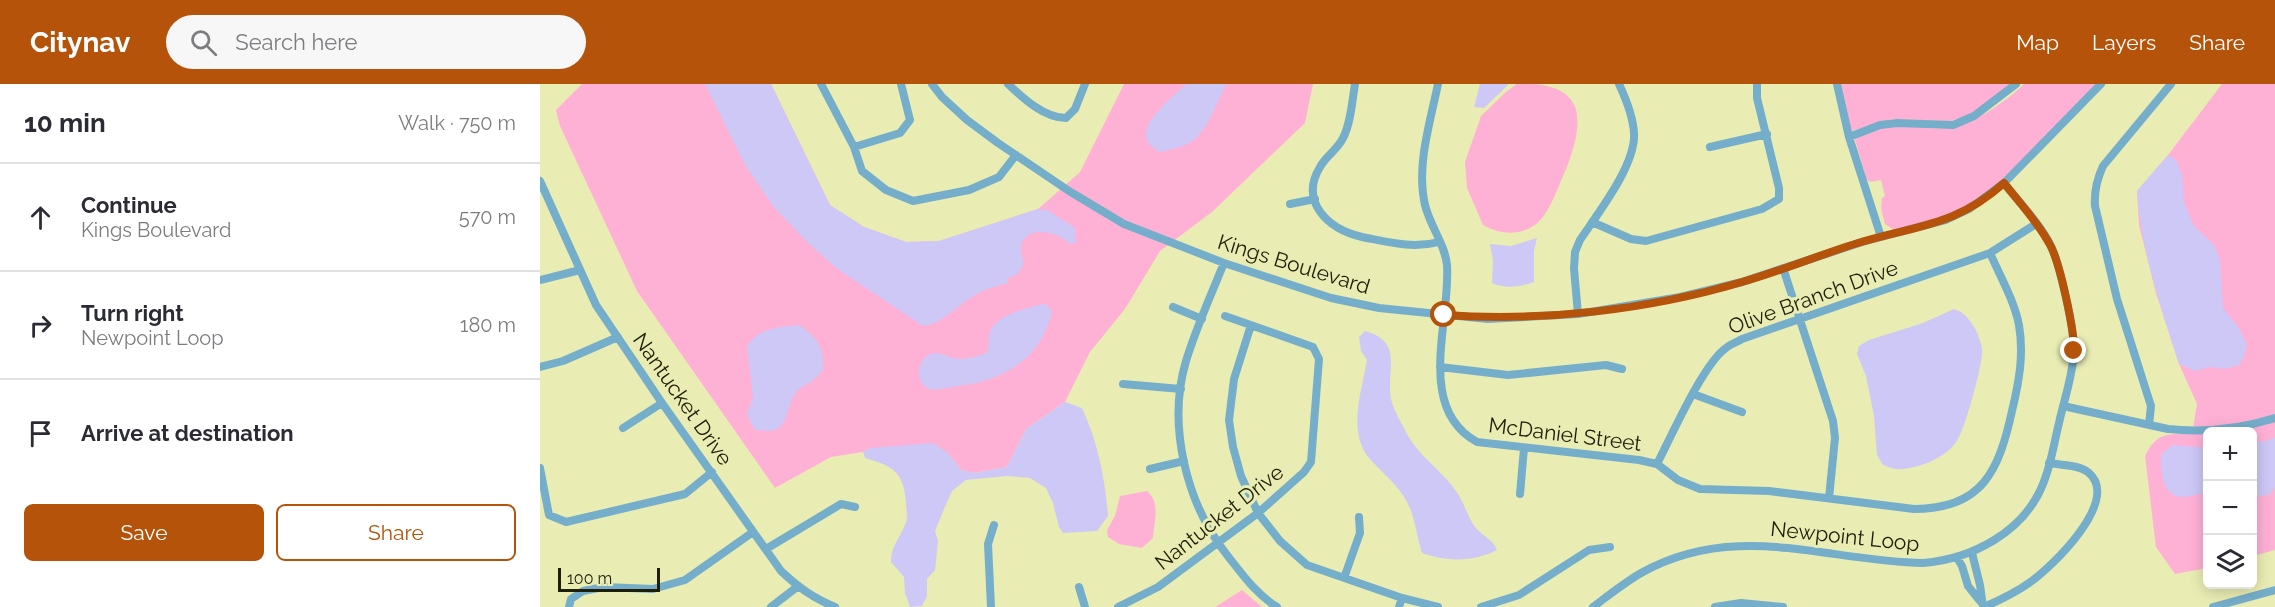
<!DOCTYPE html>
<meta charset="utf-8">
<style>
:root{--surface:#fff;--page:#f7f7f7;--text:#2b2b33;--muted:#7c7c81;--line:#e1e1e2;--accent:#b45309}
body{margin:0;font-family:Raleway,sans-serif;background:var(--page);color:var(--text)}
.controls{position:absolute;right:18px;bottom:18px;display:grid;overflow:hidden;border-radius:9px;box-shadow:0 3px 15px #0003}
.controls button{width:54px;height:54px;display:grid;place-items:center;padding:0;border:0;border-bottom:2px solid var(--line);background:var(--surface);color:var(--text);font:30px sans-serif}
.scale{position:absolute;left:18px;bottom:15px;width:102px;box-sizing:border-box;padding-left:6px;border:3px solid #1e1f09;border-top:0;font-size:16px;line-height:21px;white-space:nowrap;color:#1e1f09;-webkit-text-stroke:4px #eaedb3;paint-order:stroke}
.stop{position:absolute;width:18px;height:18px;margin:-14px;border:4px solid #b45309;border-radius:50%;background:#fff}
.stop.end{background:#b45309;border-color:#fff;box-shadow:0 2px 6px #0008}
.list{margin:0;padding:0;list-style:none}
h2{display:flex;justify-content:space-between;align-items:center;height:78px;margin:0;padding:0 24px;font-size:26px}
h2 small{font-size:20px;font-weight:400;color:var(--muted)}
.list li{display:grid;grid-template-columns:39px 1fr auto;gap:18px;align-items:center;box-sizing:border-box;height:108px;padding:0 24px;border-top:2px solid var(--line)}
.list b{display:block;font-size:22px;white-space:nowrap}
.list p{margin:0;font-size:20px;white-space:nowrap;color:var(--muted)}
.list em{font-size:20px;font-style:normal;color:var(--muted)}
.actions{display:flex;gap:12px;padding:18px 24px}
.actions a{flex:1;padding:14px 0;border:2px solid var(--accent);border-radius:9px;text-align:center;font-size:21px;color:var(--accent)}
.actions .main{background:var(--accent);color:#fff}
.icon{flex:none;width:33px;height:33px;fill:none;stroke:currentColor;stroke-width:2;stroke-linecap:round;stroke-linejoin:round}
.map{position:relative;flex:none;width:1735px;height:523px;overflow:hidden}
header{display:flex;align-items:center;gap:36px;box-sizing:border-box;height:84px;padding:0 30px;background:var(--accent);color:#fff}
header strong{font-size:28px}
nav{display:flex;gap:33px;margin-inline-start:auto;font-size:21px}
.search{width:420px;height:54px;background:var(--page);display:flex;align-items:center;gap:15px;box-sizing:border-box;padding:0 21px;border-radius:33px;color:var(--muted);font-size:22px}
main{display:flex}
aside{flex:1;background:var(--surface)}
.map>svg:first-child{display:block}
.green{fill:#ffb1d5}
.water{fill:#cdc8f6}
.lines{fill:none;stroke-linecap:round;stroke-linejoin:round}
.minor{stroke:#75aeca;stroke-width:8}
.route{stroke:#b45309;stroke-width:8}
.labels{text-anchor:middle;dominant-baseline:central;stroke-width:6;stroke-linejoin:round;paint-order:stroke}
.street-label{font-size:21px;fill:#1e1f09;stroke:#eaedb3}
</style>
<header>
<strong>Citynav</strong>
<div class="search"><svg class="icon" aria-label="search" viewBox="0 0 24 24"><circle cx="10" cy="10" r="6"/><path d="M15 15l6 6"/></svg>Search here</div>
<nav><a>Map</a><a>Layers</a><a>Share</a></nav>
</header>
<main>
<aside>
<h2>10 min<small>Walk · 750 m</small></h2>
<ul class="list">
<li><svg class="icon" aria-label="ahead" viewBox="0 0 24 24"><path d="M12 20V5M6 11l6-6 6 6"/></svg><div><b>Continue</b><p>Kings Boulevard</p></div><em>570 m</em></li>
<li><svg class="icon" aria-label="right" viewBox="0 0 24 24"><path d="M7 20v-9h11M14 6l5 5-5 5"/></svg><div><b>Turn right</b><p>Newpoint Loop</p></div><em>180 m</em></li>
<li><svg class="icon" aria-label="arrive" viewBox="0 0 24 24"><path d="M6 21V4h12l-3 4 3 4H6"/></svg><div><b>Arrive at destination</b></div></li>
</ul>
<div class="actions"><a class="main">Save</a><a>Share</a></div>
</aside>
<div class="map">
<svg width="1735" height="523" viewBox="0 0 1735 523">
<rect width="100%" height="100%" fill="#eaedb3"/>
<path class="green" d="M42,0h189l59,121 34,22 42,15 33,-1 99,-32 42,-37 44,-88h189l-8,39 -93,89 -52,39 -35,58 -35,43 -25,50 -39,27 -19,38 -32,6 -14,-3 -13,-17 -78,-5 -7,4 -32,5 -56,31 -138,-197 -77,-165 -4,-16z
M977,0c20,0 43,0 55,17 14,20 -2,60 -11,80 -5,11 -9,23 -16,33 -14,22 -42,23 -62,11l-16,-37 -2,-26 16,-46 26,-25z
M1300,0h174l-46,31 -18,6 -57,-2 -42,12z
M1484,0h72c-37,39 -88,102 -135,126 -21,10 -44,14 -67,20l-9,-6 -4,-15 1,-11 3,-2 -4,-16 -10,2 -4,-2 -13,-43c16,-5 32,-12 49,-11 19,1 37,5 55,0 21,-6 51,-27 66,-42z
M1682,0h53v466l-22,6 -1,-124h-44l-1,136 -32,6 -19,-27 -11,-91c12,-24 22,-22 47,-22l5,-30 -18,-40 -23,-71 -17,-68 -2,-34 31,-36z
M607,407c14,12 7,31 6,47l-11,10 -23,-4 -11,-7 -1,-7 8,-14 5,-20z
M702,506l20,17h-47z"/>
<path class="water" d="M165,0h66l59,121 34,22 42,15 33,-1 99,-32 9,1 28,18 1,14 -6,2c-21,-19 -60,-17 -46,19 -4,9 -7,13 -17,15l1,5c-12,3 -26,7 -36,14 -17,10 -29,27 -49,29l-87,-58 -30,-27 -33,-35 -28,-41z
M646,0h40c-8,17 -17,42 -31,55 -9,8 -25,11 -36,13 -4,-3 -9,-6 -11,-10 -11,-18 26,-46 38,-58z
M940,0h29l-25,24 -10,-1z
M1628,71l8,5 6,15 2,27 10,24 20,19 6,14 3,49 16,20 8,17 -3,12 -5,8 -15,4 -14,-2 -15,4 -16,-7c-18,-57 -38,-113 -42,-173z
M997,154l-3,13v31c-14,5 -29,7 -42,1l1,-22 -3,-17 21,2z
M501,220l6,1 5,7c-11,47 -49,69 -94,74 -8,1 -20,5 -28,3 -15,-5 -14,-25 -3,-33 12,-8 22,4 35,3 7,0 20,-4 26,-7 1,-6 0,-14 2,-20 6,-17 35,-23 51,-28z
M1414,225c15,4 25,24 28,39 2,13 -16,76 -23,89 -9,20 -42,33 -63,32 -4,0 -9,-3 -13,-4l-6,-10 -3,-39 -8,-40 -9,-22 2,-8 10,-6 54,-17z
M259,241c19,13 25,22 24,45 -3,3 -6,7 -10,10 -4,4 -12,6 -16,11 -15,20 -5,48 -43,38l-7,-15 6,-16 -6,-52c12,-18 31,-19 52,-21z
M825,247c39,11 21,37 26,68 2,9 8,20 13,29 12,27 36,40 52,63 8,11 11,25 19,36 7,9 18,12 22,23 -23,12 -50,12 -75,3 -5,-16 -7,-35 -14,-49 -9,-19 -26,-31 -39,-46 -22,-26 -7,-69 -2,-98l-6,-9 -2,-14z
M525,318l17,6c16,34 23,71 26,108l-11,15 -34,2 -4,-6 -6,-24 -7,-15 -16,-10 -23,-2 -41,4 -14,11 -8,18 -9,22 3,10 -3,29 -8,9v17l-5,10 -12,1 -5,-14 -1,-16 -13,-15c0,-17 10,-25 15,-40 2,-5 0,-13 0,-19 -2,-31 -13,-37 -41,-45l-2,-6 7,-4 63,-5 15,10 13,17 14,3 32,-6 19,-38z
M1735,354v50l-7,7 -15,2v-53z
M1633,361l34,3v44c-8,2 -16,5 -24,5 -22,0 -22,-27 -22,-43z"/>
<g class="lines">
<path class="minor" d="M281,0l33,63 8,24 24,19 27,11 56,-11 30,-13 17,-22
M392,0l10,13 25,23 31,23 71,48 55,33 100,39 107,35 48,10 109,11 90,-5 102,-17 62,-15 120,-40 84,-22 23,-11 35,-26 97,-99
M468,0c15,14 36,34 58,34l9,-9 10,-25
M815,0c-3,17 -4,39 -12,54 -5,11 -17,18 -23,29 -21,35 8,62 42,70 26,5 50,12 77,5
M898,0c-8,39 -22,82 -13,121 5,21 20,39 22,60 4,56 -32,143 30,177l162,18 18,4 21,16 22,9 69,2 145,18c69,0 85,-39 98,-98 7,-29 12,-56 7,-86 -5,-25 -19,-49 -29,-72
M1297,0l12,53 32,100
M1309,53l31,-12 17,-2 56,2 21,-9 42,-32
M314,63l46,-14 10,-13 -9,-36
M1170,63l57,-13
M0,97l56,124 66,98 119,168c17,16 32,27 54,36
M750,120l25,-5
M1052,138l39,17 15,2 116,-32 17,-10v-11l-22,-90v-14
M684,179c-13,32 -28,65 -38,98 -19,64 0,142 41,194 15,19 29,39 50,52
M1243,184l50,153 2,17 -6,60
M0,196l40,-10
M633,223l29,12
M1038,230l-4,-45 1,-17 5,-12c18,-27 56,-75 54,-107 -1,-17 -8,-34 -15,-49
M711,241l-17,54 -5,41 4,27 8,29 17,37 22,28 27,24 95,33 36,9
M0,283l23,-6 55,-24
M900,283l68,8 98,-10 16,4
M583,300l58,5
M1153,310l49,18
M1523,322l105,23c37,4 71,0 107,-11
M1609,341l2,-19 -34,-107 -22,-93c-1,-14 2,-27 8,-40l68,-82
M83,344l39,-25
M1117,380c14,-27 46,-100 69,-116 4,-4 11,-6 16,-9l248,-86 46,-29
M0,384l9,47 17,7 119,-28 27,-22
M610,385l34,-8
M980,410l4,-46
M226,465l75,-45 14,3
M1432,469l8,32 3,22
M1417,474l5,8 6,20 12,15
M804,494l16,-45 -1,-16
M539,503l6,20
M29,523l2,-8 12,-8 21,-4 49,2 32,-9 68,-48
M231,523l26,-20
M451,523l-3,-63 6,-19
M578,523l40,-20 100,-74 46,-41 7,-10 8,-103 -6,-12 -88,-31
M859,523l3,-9
M941,523l38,-12 70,-45 21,-3
M1053,523c16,-12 31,-24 48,-34 94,-53 184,-12 282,-10 49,-4 101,-31 120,-79 8,-19 11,-41 16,-61 5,-23 14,-48 15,-72 1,-19 -13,-78 -20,-98 -10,-26 -33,-48 -50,-70
M1175,523l26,-4 42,4
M1444,523c16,-7 31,-14 45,-24 22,-15 92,-82 60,-110 -9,-8 -28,-8 -40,-10
M1673,523l62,-17"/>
</g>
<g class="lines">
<path class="route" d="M904,231c97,7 204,-5 298,-33 39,-11 77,-27 116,-39 58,-18 97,-16 146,-60 15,19 33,38 45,60 11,18 25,86 25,108"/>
</g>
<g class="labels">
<g class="street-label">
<text transform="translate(754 180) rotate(17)">Kings Boulevard</text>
<text transform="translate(1273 213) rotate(-20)">Olive Branch Drive</text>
<text transform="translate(143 315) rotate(55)">Nantucket Drive</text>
<text transform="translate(1025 350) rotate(7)">McDaniel Street</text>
<text transform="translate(679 433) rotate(-38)">Nantucket Drive</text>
<text transform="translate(1305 452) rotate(6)">Newpoint Loop</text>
</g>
</g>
</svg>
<div class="controls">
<button>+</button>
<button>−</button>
<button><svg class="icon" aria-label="layers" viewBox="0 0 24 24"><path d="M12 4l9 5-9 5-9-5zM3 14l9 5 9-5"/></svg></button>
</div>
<div class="scale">100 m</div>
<div class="stop" style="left:904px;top:231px"></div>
<div class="stop end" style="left:1534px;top:267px"></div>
</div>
</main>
